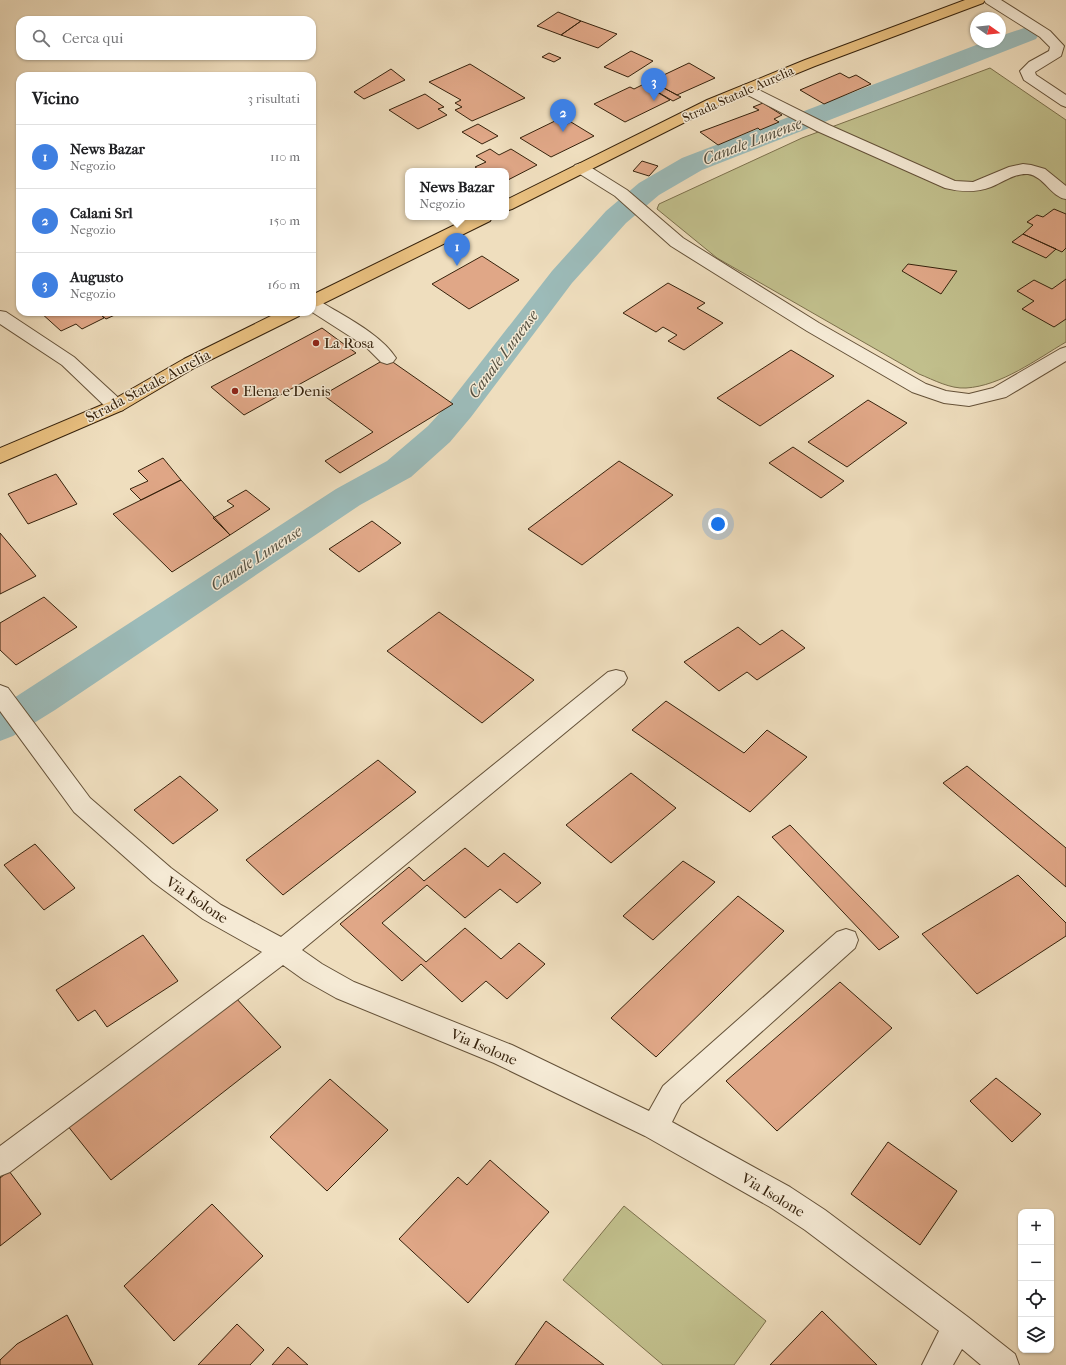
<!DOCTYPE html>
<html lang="it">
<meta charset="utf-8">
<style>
:root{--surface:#fff;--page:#f2f2f2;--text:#202124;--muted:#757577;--line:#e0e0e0;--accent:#111827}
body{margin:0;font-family:"IM FELL French Canon",serif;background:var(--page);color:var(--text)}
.controls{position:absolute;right:12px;bottom:12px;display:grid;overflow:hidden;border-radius:8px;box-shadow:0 1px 3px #0004}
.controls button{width:36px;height:36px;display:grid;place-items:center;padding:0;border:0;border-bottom:1px solid var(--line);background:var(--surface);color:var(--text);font:20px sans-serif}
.compass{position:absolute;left:970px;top:12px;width:36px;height:36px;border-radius:50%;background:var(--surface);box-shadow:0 1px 3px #0004;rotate:105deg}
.you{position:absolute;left:718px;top:524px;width:14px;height:14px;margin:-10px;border:3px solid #fff;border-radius:50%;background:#1a73e8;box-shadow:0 0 0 6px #1a73e833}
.badge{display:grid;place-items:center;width:26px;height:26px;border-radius:50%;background:var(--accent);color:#fff;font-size:13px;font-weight:700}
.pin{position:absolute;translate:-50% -33px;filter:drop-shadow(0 1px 2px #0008)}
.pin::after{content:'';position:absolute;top:21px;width:14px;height:12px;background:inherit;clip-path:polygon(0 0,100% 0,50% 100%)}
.popup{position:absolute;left:405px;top:168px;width:104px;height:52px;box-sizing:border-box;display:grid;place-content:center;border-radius:8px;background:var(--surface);filter:drop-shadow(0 1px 3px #0005);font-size:13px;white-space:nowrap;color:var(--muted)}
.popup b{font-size:15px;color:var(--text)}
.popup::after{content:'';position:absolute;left:50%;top:100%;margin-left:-8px;border:8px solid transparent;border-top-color:var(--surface)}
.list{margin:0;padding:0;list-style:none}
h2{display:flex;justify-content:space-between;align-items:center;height:52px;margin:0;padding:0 16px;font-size:17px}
h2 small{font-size:13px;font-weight:400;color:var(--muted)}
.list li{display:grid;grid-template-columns:26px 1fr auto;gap:12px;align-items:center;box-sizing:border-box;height:64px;padding:0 16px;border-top:1px solid var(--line)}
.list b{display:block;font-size:15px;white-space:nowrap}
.list p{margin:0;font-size:13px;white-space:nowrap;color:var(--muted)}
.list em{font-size:13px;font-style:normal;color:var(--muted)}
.icon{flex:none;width:22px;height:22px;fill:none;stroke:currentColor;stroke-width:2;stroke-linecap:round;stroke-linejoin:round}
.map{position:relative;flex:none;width:1066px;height:1365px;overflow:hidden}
.search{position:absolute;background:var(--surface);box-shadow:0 1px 3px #0004;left:16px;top:16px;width:300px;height:44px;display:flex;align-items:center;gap:10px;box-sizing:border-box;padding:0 14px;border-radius:12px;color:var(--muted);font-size:15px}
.panel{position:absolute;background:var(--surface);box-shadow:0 1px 3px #0004;left:16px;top:72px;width:300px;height:244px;border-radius:12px}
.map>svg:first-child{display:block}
.green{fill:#c1bf8c;stroke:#7c704c}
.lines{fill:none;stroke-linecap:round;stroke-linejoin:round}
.canal{fill:#9cbbb9;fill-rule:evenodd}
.building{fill:#e0a787;stroke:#36220c}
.minor-casing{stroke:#645138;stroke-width:2}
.major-casing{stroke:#36220c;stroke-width:2}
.minor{fill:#f5ead5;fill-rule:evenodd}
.major{fill:#e8bf7f;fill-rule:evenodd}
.poi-dot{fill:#8f2418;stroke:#f5ead5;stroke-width:1.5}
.labels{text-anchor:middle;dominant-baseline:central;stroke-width:3;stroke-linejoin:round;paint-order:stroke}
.far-street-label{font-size:13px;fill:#36220c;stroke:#f5ead5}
.poi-label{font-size:15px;fill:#36220c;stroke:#f5ead5;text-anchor:start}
.street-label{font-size:15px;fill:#36220c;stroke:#f5ead5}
.water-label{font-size:16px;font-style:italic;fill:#555040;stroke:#f5ead5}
</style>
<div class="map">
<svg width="1066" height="1365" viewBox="0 0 1066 1365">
<rect width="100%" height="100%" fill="#efdebe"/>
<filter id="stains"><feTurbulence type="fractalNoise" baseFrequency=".005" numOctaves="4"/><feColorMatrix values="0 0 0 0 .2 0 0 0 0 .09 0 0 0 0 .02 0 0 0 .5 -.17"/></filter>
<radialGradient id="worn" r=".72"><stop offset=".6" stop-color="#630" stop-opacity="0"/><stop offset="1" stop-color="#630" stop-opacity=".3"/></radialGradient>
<path class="green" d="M990,68l76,52v222c-29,17 -65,44 -100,46 -16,1 -32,-8 -47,-14l-202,-116 -60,-49 2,-5 143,-66z
M624,1206l142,115 -32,44h-71l-100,-85z"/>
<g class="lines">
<path class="canal" d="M1027,27l9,2 3,5 -3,5 -334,131 -43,25 -33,28 -54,60 -101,134 -21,25 -39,35 -51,28 -305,205 -42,26 -13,5v-34l336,-218 51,-28 41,-35 21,-23 103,-132 54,-60 33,-28 43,-25 302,-116h16v-6z"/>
</g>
<path class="building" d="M558,12l23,9 -20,14 -24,-9z
M581,21l36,13 -19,14 -37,-13z
M631,51l22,10 -25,16 -24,-10z
M549,53l12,5 -7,4 -12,-5z
M689,63l26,15 -38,17 -26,-14z
M470,64l55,34 -53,23 -17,-11 7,-3 -7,-4 6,-3 -32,-18z
M391,69l14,11 -41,19 -10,-7z
M840,73l9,5 7,-3 15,9 -47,20 -24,-14z
M651,81l26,14 4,2 -8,4 -29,-17z
M644,84l26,16 -45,22 -31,-18 36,-17 4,2z
M425,94l19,13 -6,2 9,6 -29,14 -29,-19z
M763,103l19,12 -8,4 5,3 -19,8 -2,-2 -40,17 -18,-13 59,-22 -6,-3z
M557,120l8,5 6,-3 23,14 -43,21 -31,-19z
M478,124l20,12 -16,8 -20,-12z
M490,149l9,6 12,-6 26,16 -31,16v-10h-25l-6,-4 11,-5 -10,-6z
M642,161l16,5 -9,10 -16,-5z
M1054,209l12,5v34l-4,4 -39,-18 10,-9 -6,-3 10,-7 6,2z
M1023,234l33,15 -10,9 -34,-16z
M482,256l37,24 -50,29 -37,-25z
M908,264l49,7 -16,23 -39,-23z
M1066,279v40l-12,8 -32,-18 12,-8 -17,-10 17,-11 18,9z
M668,283l37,20 -8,5 26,15 -39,27 -16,-9 9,-6 -14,-8 -7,5 -33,-19z
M40,312h50l3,3 6,-2 5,5 -22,11 -6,-5 -15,7z
M115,312l2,2 -11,5 -7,-6z
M322,328l34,25 -112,62 -33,-28z
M791,350l43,26 -74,50 -43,-28z
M387,358l66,46 -113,69 -15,-12 48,-29 -50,-37z
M868,400l39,23 -60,44 -39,-25z
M793,447l51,34 -23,17 -52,-35z
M163,458l18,22 -40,20 -11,-11 18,-8 -10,-10z
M619,461l54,34 -91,70 -54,-36z
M56,474l21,30 -49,20 -20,-30z
M181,480l49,55 -58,37 -59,-58z
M246,490l24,19 -40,26 -17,-17 21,-12 -7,-5z
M372,521l29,22 -42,29 -30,-23z
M0,533l36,43 -36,18z
M44,597l33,30 -61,38 -16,-15v-27z
M439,612l95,68 -52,43 -95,-72z
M738,627l22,18 22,-15 23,18 -48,32 -10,-8 -28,19 -35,-29z
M666,701l78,52 23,-23 40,27 -57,55 -118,-82z
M378,760l38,32 -133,103 -37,-35z
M967,766l99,82v39l-123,-104z
M631,773l45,35 -65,55 -45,-38z
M180,776l38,34 -45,34 -39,-34z
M790,825l109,112 -20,13 -107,-113z
M35,844l40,44 -31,22 -40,-45z
M465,848l23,19 16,-14 37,30 -24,20 -17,-14 -35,29 -38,-33 -45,38 44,39 39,-34 36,31 18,-16 26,21 -38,35 -21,-18 -24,21 -41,-38 -19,17 -62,-57 69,-57 15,14z
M683,861l32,21 -62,58 -30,-24z
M1018,875l48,48v13l-89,58 -55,-60z
M738,896l46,35 -128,126 -45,-39z
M143,935l35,46 -71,46 -12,-17 -17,11 -22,-31z
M840,982l52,46 -115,103 -51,-50z
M235,997l46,50 -170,133 -44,-55z
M996,1078l45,36 -29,28 -42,-41z
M330,1079l58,51 -61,61 -57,-54z
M888,1142l69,49 -37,54 -69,-51z
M490,1160l59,52 -81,91 -69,-64 59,-62 9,8z
M9,1171l32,43 -41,32v-68z
M212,1204l51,52 -89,85 -50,-55z
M822,1311l55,54h-107z
M67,1315l26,50h-93v-5l17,-16z
M546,1321l58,44h-89z
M237,1324l27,26 -14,15h-52z
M288,1347l20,18h-36z"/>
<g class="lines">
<g class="minor-casing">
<path id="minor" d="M984,0h17l49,31 14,15 -3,10 -26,16 1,3 30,20v12l-5,-2 -37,-25 -4,-9 9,-9 20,-11 1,-4 -10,-10 -54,-34z
M747,84l82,41 126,56 18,1 36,-15 14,-3 8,1 14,4 21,17v13c-15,-2 -22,-23 -38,-25 -13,-1 -25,8 -37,13 -16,6 -30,5 -46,1l-128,-57 -75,-39 -3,-3 3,-3z
M581,163l6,2 40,25 56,48 136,85 107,61 20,7 23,3 24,-6 67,-39 6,-2v14l-60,36 -37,9 -25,-3 -32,-11 -105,-61 -136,-85 -56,-50 -40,-25 -2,-3 2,-3z
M312,299l6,1c25,16 62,33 78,58l-3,4 -6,2 -6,-2 -16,-16 -53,-34z
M0,311l6,1 68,45 49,45 2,4 -2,4 -7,2 -7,-2 -47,-45 -62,-41z
M616,670l8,2 3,6 -3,6 -322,266 20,14 32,18 158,63 137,66 14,-25 174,-154 9,-3 9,3 3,8 -3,8 -174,156 -9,18 118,65 35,23 143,107 47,37 4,11h-38l-19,-16 -9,16h-31l17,-34 -134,-101 -35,-23 -125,-71 -151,-73 -158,-65 -32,-18 -21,-15 -273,207 -10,4v-30l262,-194 -59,-33 -50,-37 -79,-70 -74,-101v-26l8,3 82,110 81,70 50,37 60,32 327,-265z"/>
</g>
<g class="major-casing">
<path id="major" d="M965,0h20l-2,3 -168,63 -98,40 -205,103 -6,2v-11l201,-100 98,-40z
M471,217h21l-2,4 -172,85 -6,1v-12z
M279,312h23l-3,4 -103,51 -73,43 -123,53v-15l109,-46 75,-43z"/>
</g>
<use href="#minor" class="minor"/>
<use href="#major" class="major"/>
</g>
<g class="poi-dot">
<circle cx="316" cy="343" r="4"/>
<circle cx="235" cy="391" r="4"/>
</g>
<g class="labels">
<g class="far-street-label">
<text transform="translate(738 94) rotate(-24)">Strada Statale Aurelia</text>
</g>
<g class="poi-label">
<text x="324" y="343">La Rosa</text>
<text x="243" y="391">Elena e Denis</text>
</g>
<g class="street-label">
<text transform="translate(148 386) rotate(-28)">Strada Statale Aurelia</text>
<text transform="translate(197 900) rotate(34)">Via Isolone</text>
<text transform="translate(484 1047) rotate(23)">Via Isolone</text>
<text transform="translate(773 1195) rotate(31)">Via Isolone</text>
</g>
<g class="water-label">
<text transform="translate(752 141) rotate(-21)">Canale Lunense</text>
<text transform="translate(503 354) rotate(-53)">Canale Lunense</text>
<text transform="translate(256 558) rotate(-33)">Canale Lunense</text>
</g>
</g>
<rect width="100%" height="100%" filter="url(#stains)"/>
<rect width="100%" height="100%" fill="url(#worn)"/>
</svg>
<div class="controls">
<button>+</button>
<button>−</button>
<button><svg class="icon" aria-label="locate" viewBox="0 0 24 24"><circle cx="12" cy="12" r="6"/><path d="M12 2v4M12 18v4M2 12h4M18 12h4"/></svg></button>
<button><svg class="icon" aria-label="layers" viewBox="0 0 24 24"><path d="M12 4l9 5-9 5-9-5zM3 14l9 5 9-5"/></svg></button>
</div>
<svg class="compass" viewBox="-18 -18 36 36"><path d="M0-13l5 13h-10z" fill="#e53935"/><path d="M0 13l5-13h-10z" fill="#757577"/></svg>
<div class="you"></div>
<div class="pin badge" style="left:457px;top:266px;background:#3f7fe0">1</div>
<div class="popup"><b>News Bazar</b>Negozio</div>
<div class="pin badge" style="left:563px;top:132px;background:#3f7fe0">2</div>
<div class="pin badge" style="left:654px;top:101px;background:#3f7fe0">3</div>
<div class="search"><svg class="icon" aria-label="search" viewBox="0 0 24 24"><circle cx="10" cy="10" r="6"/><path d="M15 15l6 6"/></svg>Cerca qui</div>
<section class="panel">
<h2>Vicino<small>3 risultati</small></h2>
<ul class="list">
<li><span class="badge" style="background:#3f7fe0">1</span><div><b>News Bazar</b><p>Negozio</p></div><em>110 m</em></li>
<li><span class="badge" style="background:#3f7fe0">2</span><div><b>Calani Srl</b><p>Negozio</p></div><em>150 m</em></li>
<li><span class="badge" style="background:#3f7fe0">3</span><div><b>Augusto</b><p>Negozio</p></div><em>160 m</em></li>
</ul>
</section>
</div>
